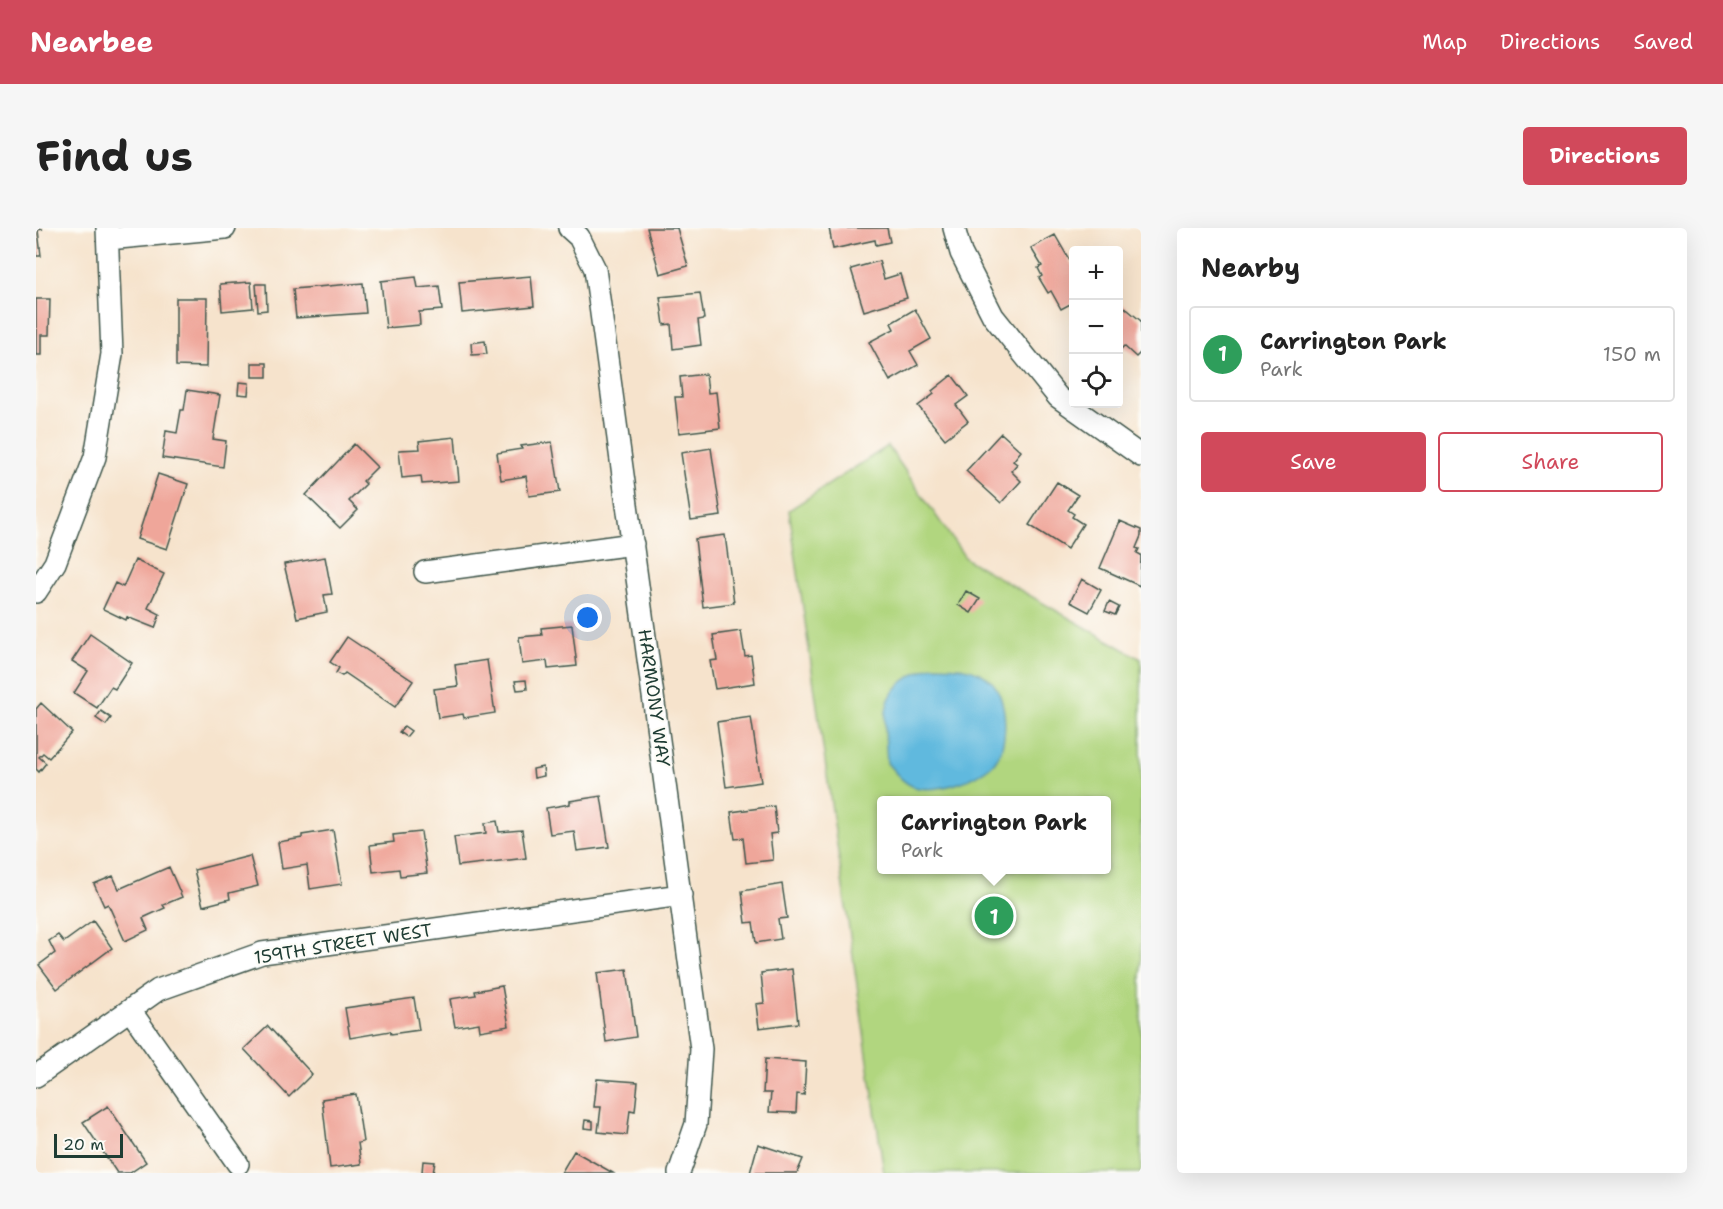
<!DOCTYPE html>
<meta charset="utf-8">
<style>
:root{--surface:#fff;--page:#f6f6f6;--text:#222;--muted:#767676;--line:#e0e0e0;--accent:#d1495b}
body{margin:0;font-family:"Shantell Sans",sans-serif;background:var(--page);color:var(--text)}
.controls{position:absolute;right:18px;top:18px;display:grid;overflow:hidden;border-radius:6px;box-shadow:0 6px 24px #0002}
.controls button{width:54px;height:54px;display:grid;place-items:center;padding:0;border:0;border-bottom:2px solid var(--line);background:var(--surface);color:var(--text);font:30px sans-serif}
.scale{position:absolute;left:18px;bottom:15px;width:69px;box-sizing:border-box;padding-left:6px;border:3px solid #1f3d34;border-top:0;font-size:16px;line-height:21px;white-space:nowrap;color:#1f3d34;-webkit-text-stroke:4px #fdfcf7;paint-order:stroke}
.you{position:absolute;left:552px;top:390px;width:21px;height:21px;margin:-15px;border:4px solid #fff;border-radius:50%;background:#1a73e8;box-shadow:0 0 0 9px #1a73e833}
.badge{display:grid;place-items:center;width:39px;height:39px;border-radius:50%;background:var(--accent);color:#fff;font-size:20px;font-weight:700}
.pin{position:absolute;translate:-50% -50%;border:3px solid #fff;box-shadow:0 2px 6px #0006}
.popup{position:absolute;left:841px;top:568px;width:234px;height:78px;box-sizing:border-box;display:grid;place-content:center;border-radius:6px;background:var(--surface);filter:drop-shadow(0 2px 4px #0005);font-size:20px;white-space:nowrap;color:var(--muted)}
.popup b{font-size:22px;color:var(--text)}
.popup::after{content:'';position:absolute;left:50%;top:100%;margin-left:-12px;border:12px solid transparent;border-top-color:var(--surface)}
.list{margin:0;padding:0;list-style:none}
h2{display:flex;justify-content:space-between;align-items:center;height:78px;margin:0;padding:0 24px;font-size:26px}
h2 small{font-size:20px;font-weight:400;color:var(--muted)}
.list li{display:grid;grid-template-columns:39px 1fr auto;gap:18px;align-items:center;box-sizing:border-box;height:96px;margin:0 12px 12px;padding:0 12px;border:2px solid var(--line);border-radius:6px}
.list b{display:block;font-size:22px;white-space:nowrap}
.list p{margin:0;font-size:20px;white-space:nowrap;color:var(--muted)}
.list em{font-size:20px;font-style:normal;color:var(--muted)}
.actions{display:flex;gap:12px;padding:18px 24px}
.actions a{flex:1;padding:14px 0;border:2px solid var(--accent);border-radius:6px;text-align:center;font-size:21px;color:var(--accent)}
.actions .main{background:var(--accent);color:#fff}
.icon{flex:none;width:33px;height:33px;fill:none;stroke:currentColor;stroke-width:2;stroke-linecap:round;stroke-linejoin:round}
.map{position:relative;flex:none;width:1105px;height:945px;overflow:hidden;border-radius:6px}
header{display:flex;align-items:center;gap:36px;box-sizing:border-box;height:84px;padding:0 30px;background:var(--accent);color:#fff}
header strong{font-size:28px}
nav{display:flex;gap:33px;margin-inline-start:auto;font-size:21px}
.intro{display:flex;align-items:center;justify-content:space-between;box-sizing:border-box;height:144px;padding:0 36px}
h1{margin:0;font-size:42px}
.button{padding:15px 27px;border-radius:6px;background:var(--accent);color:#fff;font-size:21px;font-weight:700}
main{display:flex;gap:36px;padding:0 36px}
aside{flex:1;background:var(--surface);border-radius:6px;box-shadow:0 6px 24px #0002}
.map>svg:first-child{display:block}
.green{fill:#b1d67f;stroke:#688a5a;stroke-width:1.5;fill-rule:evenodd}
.water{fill:#60b9de;stroke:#407b89;stroke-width:1.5}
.building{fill:#efa69a}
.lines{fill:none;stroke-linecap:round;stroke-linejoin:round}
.street-casing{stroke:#3f564b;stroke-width:24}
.street{stroke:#fff;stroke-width:21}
.labels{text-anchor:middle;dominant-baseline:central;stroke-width:4.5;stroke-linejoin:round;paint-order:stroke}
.street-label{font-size:18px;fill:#1f3d34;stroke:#fdfcf7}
</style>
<header>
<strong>Nearbee</strong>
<nav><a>Map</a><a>Directions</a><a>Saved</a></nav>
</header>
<div class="intro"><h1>Find us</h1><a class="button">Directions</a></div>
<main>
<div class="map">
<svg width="1105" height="945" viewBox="0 0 1105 945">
<rect width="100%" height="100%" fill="#fdfcf7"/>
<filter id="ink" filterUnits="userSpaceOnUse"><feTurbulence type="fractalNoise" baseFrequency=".0167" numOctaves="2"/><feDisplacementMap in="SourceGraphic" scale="12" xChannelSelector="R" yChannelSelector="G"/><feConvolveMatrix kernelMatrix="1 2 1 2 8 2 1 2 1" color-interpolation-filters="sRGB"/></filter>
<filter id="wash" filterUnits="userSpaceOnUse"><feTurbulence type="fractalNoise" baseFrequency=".008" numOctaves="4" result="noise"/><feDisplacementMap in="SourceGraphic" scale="24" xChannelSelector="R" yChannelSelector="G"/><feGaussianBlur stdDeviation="1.35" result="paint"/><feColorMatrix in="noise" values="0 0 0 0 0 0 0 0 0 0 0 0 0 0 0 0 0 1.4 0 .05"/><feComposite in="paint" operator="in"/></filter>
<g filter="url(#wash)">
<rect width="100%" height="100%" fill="#f6e3cc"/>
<path class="green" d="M852,218l78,113 175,100v514h-257l-95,-663zM846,572h224v70h-224z"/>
<path class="water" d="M898,438c20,0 40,0 56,14 19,17 20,69 1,86 -16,14 -51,26 -72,22 -14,-2 -23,-15 -32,-25 -3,-52 -10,-77 47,-97z"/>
<g id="blocks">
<path class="building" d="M0,0l7,1 -5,1 3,26h-5z
M611,0h30l11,38 -28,8z
M793,0h58l3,14 -14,3 -1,-5 -42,9z
M1019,7l19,33v34l-13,7 -10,-18 -3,2 -9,-15 3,-2 -4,-8 4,-2 -11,-18z
M843,33l5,18 16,-5 7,24 -43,13 -13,-42z
M495,48l3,30 -72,7 -3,-31z
M380,49l2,11 21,-2 3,24 -23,2 1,13 -34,3 -5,-47z
M215,54l2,26 -31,3 -2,-27z
M327,55l3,30 -70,5 -3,-29z
M220,56h10l1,26 -9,1z
M664,65l4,26 -6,1 3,25 -28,4 -2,-25 -7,1 -4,-28z
M140,70h31l-1,69 -30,-1z
M0,71h14l-1,36h-8v20h-5z
M1086,77l19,16v31l-5,5 -12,-11 -3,3 -3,-2v-38z
M879,81l16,30 -21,12 8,14 -28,16 -21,-39 25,-13 -3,-6z
M449,113l2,13 -15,1 -1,-12z
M216,135h15v14h-15z
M670,146l2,19 8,-1 4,36 -41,5 -4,-36h7l-2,-20z
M916,147l16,21 -12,9 12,16 -23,18 -27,-33 16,-12 -2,-3z
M203,154l10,1 -1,12 -10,-1z
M151,162l33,5 -7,44 13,2 -3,26 -61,-9 4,-27 11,2 4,-23h3z
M965,205l20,18 -8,10 4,3 -6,7 10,10 -20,22 -35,-32z
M419,209l4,44 -37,3 -1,-8 -19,2 -3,-28 21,-1 -1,-8z
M516,214l8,50 -31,4 -3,-20 -25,4 -4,-27 25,-4 -1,-3z
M318,216l23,23 -14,14 3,3 -17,17 9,9 -18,18 -34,-33z
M675,220l10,68 -30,4 -10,-67z
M122,246l30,10 -21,65 -30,-10z
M1021,254l21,13 -10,15 6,4 -2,3 11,7 -16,25 -38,-24z
M1084,293l21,9v6l-5,12 3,1 -2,4 4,2 -1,31 -40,-18z
M689,307l9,68 -31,4 -8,-68z
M289,329l7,37 -8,1 3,17 -30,6 -13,-54z
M99,332l29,14 -16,34 12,6 -5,14 -28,-11 -1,3 -23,-11 12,-26 8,4z
M1046,351l19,11 -12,22 -19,-10z
M930,363l14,8 -9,14 -13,-8z
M1073,374l10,5 -4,8 -10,-4z
M536,397l5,41 -29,3 -1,-8 -25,3 -3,-27 23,-2 -1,-7z
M705,403l4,25 6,-1 4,28 -40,6 -5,-28 7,-1 -4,-25z
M54,406l42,29 -17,26 -4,-2 -14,21 -23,-15 14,-22 -16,-10z
M311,409l66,44 -18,26 -50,-34 -3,3 -6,-3 3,-5 -9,-6z
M451,432l8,53 -31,5 -1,-4 -25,4 -4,-29 24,-3 -3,-21z
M490,452l1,9 -10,1 -2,-9z
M5,475l31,29 -23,26 -6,-5 -4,4 7,6 -7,9 -3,-3v-60z
M65,483l10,7 -5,7 -10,-7z
M715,489l10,65 -35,5 -9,-65z
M368,498l7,5 -5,6 -7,-5z
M507,539l1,9 -10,2 -1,-9z
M565,568l8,51 -32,4 -3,-20 -24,3 -4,-26 24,-4v-3z
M738,578l3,27 -7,1 3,26 -27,3 -3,-25 -8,1 -4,-27z
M461,593l2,11 23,-2 4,28 -68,8 -4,-29 32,-4 -1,-10z
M297,602l9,54 -32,5 -3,-24 -25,4 -4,-27 24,-4v-3z
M385,604l6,41 -27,3 -1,-7 -26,3 -3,-27 24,-3 -1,-7z
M214,628l8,30 -29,7 1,6 -27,7 -9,-36z
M133,639l13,30 -19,8 2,3 -22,10 5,12 -23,11 -17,-37 -4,2 -10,-22 19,-8 6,13z
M746,656l5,34 -9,1 3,20 -25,4 -3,-21 -7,1 -4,-32z
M57,693l19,27 -55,41 -18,-24 16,-12 -6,-12 9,-6 6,7z
M591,741l9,68 -30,5 -9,-69z
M756,741l6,54 -39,5 -3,-24 8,-1 -3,-30z
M466,758l7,40 -29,5 -1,-8 -24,4 -5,-28 26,-4 -1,-4z
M378,770l5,32 -28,4 -1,-3 -40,7 -5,-30z
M232,798l44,48 -23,23 -45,-48z
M729,831l41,3 -2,33 -7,-1 -1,19 -27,-1 2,-19h-8z
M561,851l41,3 -3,29 -5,-1 -3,25 -29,-3 3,-25h-7z
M320,866l7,48 -5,1 3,21 -31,4 -8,-69z
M72,878l38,56 -16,11h-13l-34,-51z
M549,892l8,1v8l-9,-1z
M722,916l45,15 -6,14h-47z
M538,923l39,22h-52z
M387,933l12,1 -2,11 -11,-1z"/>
</g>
</g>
<g filter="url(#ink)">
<use href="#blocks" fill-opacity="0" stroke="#3f564b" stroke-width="1.5"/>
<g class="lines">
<g class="street-casing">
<path id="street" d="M533,0l10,9 16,32 106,780 -5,75 -17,49
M918,0l7,25 32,63 65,81 83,59
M72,11l117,-11
M389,344l208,-28
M0,364l19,-29 40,-106 17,-103 -5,-126
M94,782l108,154
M0,848l122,-86 104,-37 419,-58"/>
</g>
<use href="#street" class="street"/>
</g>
</g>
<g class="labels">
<g class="street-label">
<text transform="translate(618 470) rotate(82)">HARMONY WAY</text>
<text transform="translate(307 716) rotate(-9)">159TH STREET WEST</text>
</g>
</g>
</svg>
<div class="controls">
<button>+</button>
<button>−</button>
<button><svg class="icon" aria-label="locate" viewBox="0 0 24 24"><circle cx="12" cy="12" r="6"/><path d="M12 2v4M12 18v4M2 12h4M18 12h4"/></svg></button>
</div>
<div class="scale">20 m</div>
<div class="you"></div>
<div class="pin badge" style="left:958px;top:688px;background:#2e9e5b">1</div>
<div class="popup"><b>Carrington Park</b>Park</div>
</div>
<aside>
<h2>Nearby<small></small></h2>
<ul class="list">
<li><span class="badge" style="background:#2e9e5b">1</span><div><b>Carrington Park</b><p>Park</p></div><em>150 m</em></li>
</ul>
<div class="actions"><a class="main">Save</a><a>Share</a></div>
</aside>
</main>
